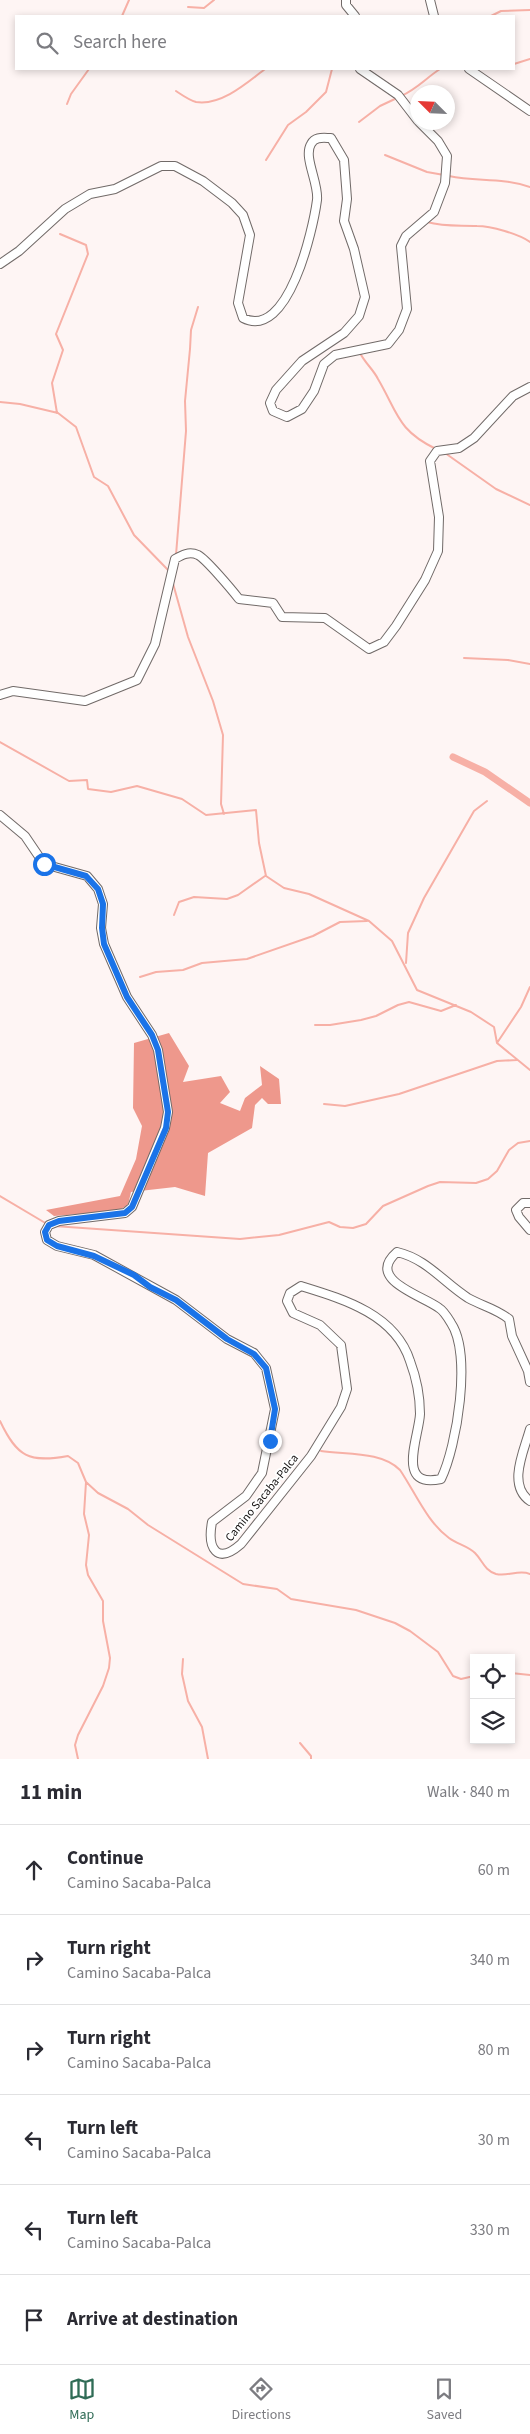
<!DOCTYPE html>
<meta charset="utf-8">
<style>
:root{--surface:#fff;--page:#f2f2f3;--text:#2b2b33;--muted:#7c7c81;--line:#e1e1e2;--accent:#306c56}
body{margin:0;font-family:"Source Sans 3",sans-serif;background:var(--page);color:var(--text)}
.controls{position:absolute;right:15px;bottom:15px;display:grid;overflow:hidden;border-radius:0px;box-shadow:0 2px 8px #0003}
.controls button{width:45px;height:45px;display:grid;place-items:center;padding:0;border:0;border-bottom:1px solid var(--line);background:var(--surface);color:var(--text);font:25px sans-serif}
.compass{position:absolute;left:410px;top:85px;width:45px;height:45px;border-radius:50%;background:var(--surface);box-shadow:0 2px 8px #0003;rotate:294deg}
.stop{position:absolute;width:15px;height:15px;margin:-11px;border:4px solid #1a73e8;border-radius:50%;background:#fff}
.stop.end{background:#1a73e8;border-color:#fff;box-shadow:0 1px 5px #0008}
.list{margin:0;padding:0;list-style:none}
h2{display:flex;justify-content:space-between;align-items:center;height:65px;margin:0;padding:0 20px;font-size:21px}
h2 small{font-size:16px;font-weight:400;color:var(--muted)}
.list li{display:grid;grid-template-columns:32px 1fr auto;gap:15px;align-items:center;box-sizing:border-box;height:90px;padding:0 20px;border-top:1px solid var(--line)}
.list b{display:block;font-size:19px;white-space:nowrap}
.list p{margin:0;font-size:16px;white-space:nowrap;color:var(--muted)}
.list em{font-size:16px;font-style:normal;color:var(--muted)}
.icon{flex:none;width:28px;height:28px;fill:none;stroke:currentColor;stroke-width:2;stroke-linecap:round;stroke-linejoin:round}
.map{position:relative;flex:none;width:530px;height:1759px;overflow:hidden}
.search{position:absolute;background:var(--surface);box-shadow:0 2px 8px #0003;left:15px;right:15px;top:15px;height:55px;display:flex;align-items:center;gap:12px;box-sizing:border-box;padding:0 18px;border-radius:0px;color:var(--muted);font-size:19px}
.sheet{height:605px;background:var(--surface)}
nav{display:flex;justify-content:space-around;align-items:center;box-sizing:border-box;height:70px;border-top:1px solid var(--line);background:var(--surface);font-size:14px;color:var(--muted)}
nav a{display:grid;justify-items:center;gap:2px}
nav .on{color:var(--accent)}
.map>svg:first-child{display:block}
.forest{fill:#ee988c}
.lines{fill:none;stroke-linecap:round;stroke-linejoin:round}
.stream{stroke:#f7b0a6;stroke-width:2}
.canal{stroke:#f7b0a6;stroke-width:7}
.secondary-casing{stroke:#716a68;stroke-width:10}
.secondary{stroke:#fff;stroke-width:8}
.route{stroke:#1a73e8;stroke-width:6}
.labels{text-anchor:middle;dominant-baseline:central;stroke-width:4;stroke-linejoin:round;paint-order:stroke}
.street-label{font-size:12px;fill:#161313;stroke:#fff}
</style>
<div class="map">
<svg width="530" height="1759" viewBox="0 0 530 1759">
<rect width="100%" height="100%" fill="#fef5f4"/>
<path class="forest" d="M169,1033l20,33 -6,16 38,-6 9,16 -10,11 20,8 5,-13 17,-13 -2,-19 19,13 2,25h-13l-6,-6 -7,7 -3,23 -44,25 -3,43 -30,-9 -44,5 -3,13 -10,6 -64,5 -8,-6 74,-14 16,-37 6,-33 -9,-18 1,-65z"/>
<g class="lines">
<path class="stream" d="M188,7l16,1 10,-8
M122,16l7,-16
M491,16l10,-5 29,-1
M514,64l16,-5
M176,91c6,4 13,9 20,11 25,4 51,-19 69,-33
M401,96c16,-7 25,-18 39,-27
M67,104l4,-10 18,-25
M359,122l21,-16 17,-8
M385,155l42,17 17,3
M266,160l22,-35 18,-13 20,-20 6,-23
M449,176c28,6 51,1 81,11
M427,222c18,5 32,3 50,4 14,0 42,8 53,16
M360,353c5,10 13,16 18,26 20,34 19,51 58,70
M0,402l20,2 38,9 18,14 18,50 14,9 26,49 35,36
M57,413l-5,-30 11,-33 -7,-16 32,-80 -2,-9 -26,-11
M445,453l51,36 34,16
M176,555l10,-124 -1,-30 5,-52 1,-19 7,-23
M172,580l16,57 25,64 10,34 -2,69 3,10
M464,658l44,2 22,4
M0,742l69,39 18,-1 1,9 23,3 26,-6 45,13 24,16 50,-5 3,33 7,33 18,12 25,6 60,27 23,20 25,49 54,22 23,15 3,16 33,27
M174,915l5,-13 15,-5 33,2 11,-4 27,-19
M406,963l2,-30 16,-35 50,-87 13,-10
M140,977l16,-5 27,-2 19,-7 45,-4 66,-23 27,-14 27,-1
M315,1025h15l31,-5 15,-4 22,-11 11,-3 32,9 15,-6
M497,1043l24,-36 9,-20
M324,1104l21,2 54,-12 98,-33 20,-1
M0,1196l47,28
M54,1226l186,13 39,-4 50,-13 11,5 13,1 13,-4 17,-18 45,-20 12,-4 36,1 12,-4 9,-8 12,-21 9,-7 12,-2
M0,1421c17,36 29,42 68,35l10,7 8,19 -2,32 5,21 -3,30 2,10 15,26v20l7,37 -1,10 -6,18 -25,49 -3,10 3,14
M321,1451c25,4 60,0 79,19 15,22 27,52 49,68 8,6 19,8 26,15 8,8 9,17 21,21 12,3 23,-5 34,0
M86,1482l12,11 30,16 20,16 95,59 34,5 14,10 65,11 39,13 15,8 28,21 15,24 8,3 13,-3
M183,1659l-1,15 6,27 14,26 6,32
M511,1673l19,2
M300,1743l11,13v3"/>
<path class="canal" d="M453,757l32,15 45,31"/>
<g class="secondary-casing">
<path id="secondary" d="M346,0v5l9,11
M430,0l4,16
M360,69l38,26 20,26
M469,69l61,42
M0,264l19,-13 46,-42 25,-15 25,-5 46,-23h14l28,15 29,22 11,12 7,20 -12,68 5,15c45,23 70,-88 74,-118 2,-17 -14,-43 -6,-56 4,-8 13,-6 20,-6l13,22 3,39 -3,22 10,28 11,48 -6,19 -15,17 -42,28 -26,29 -6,13 3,8 14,6 15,-8 12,-18 10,-27 11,-9 53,-11 11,-14 8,-21 -6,-63 5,-10 28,-24 11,-29 2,-27 -9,-15 -19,-19
M0,695l13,-4 72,10 52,-21 18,-36 20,-85c7,-4 14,-8 23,-4 8,4 34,35 41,44l34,4 9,14 43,1 44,31 15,-7 12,-16 29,-46 13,-29 1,-34 -9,-56 7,-10 22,-3 15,-10 39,-42 17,-9
M0,815l25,21 19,28 43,12 11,13 5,15 -2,24 3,16 23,53 25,38 6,15 10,62 -3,16 -33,79 -7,6 -66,8 -10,4 -4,7 2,8 10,6 37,9 82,45 51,39 27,14 12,15 9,41 -13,64 -16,23 -34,26c-5,27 5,43 29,22l70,-88 30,-49 6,-18 -6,-44 -21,-20 -27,-12 -6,-12 3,-8 11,-7c42,13 94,28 109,75 6,16 10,36 10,53 -1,23 -25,75 21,65 16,-33 31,-125 10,-156 -3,-5 -7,-12 -12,-15 -17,-13 -74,-28 -42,-56 30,7 46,30 71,46 14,8 27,10 41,21l3,17 16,35 2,11
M530,1203h-7l-7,7 3,7 11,13
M530,1429c-6,22 -23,56 0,72"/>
</g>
<use href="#secondary" class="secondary"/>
</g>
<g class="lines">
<path class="route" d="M44,864l42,12 12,13 5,15 -1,24 2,16 23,53 25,38 6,15 10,62 -2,16 -34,79 -7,6 -66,8 -10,4 -4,7 2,8 10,6 37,10 40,19 16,12 26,13 51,39 27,15 12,14 9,41 -5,32"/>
</g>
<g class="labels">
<g class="street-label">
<text transform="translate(262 1498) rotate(-51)">Camino Sacaba-Palca</text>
</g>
</g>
</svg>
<div class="controls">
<button><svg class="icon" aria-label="locate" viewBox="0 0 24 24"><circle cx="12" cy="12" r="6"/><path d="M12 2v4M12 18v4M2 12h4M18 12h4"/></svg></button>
<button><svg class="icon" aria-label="layers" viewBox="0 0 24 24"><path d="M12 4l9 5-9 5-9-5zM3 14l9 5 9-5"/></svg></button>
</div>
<svg class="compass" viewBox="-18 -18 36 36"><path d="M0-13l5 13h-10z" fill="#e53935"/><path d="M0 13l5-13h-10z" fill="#7c7c81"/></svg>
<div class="stop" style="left:44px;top:864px"></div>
<div class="stop end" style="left:270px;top:1441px"></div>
<div class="search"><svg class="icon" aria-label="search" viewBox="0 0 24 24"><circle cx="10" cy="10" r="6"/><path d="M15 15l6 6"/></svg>Search here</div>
</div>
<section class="sheet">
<h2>11 min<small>Walk · 840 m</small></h2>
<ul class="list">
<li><svg class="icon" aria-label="ahead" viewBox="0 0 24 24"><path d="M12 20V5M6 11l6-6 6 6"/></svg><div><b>Continue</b><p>Camino Sacaba-Palca</p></div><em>60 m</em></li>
<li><svg class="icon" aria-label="right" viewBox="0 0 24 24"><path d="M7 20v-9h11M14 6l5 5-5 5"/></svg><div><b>Turn right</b><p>Camino Sacaba-Palca</p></div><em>340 m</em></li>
<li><svg class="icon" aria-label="right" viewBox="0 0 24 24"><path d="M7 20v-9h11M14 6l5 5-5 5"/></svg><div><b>Turn right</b><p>Camino Sacaba-Palca</p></div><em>80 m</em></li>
<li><svg class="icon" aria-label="left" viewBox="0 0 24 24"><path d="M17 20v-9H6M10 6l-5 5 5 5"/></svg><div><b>Turn left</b><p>Camino Sacaba-Palca</p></div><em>30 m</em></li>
<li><svg class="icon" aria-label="left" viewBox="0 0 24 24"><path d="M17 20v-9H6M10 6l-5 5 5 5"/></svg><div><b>Turn left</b><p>Camino Sacaba-Palca</p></div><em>330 m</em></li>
<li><svg class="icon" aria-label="arrive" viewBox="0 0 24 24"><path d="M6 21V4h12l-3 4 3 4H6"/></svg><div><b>Arrive at destination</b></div></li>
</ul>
</section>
<nav>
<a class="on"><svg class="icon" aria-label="map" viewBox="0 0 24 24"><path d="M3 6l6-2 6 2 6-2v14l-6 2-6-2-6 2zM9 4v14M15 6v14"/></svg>Map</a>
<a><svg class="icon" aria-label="directions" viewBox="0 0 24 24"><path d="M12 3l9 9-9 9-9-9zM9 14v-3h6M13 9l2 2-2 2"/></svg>Directions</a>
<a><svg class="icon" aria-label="saved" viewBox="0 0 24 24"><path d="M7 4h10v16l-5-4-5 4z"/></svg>Saved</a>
</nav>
